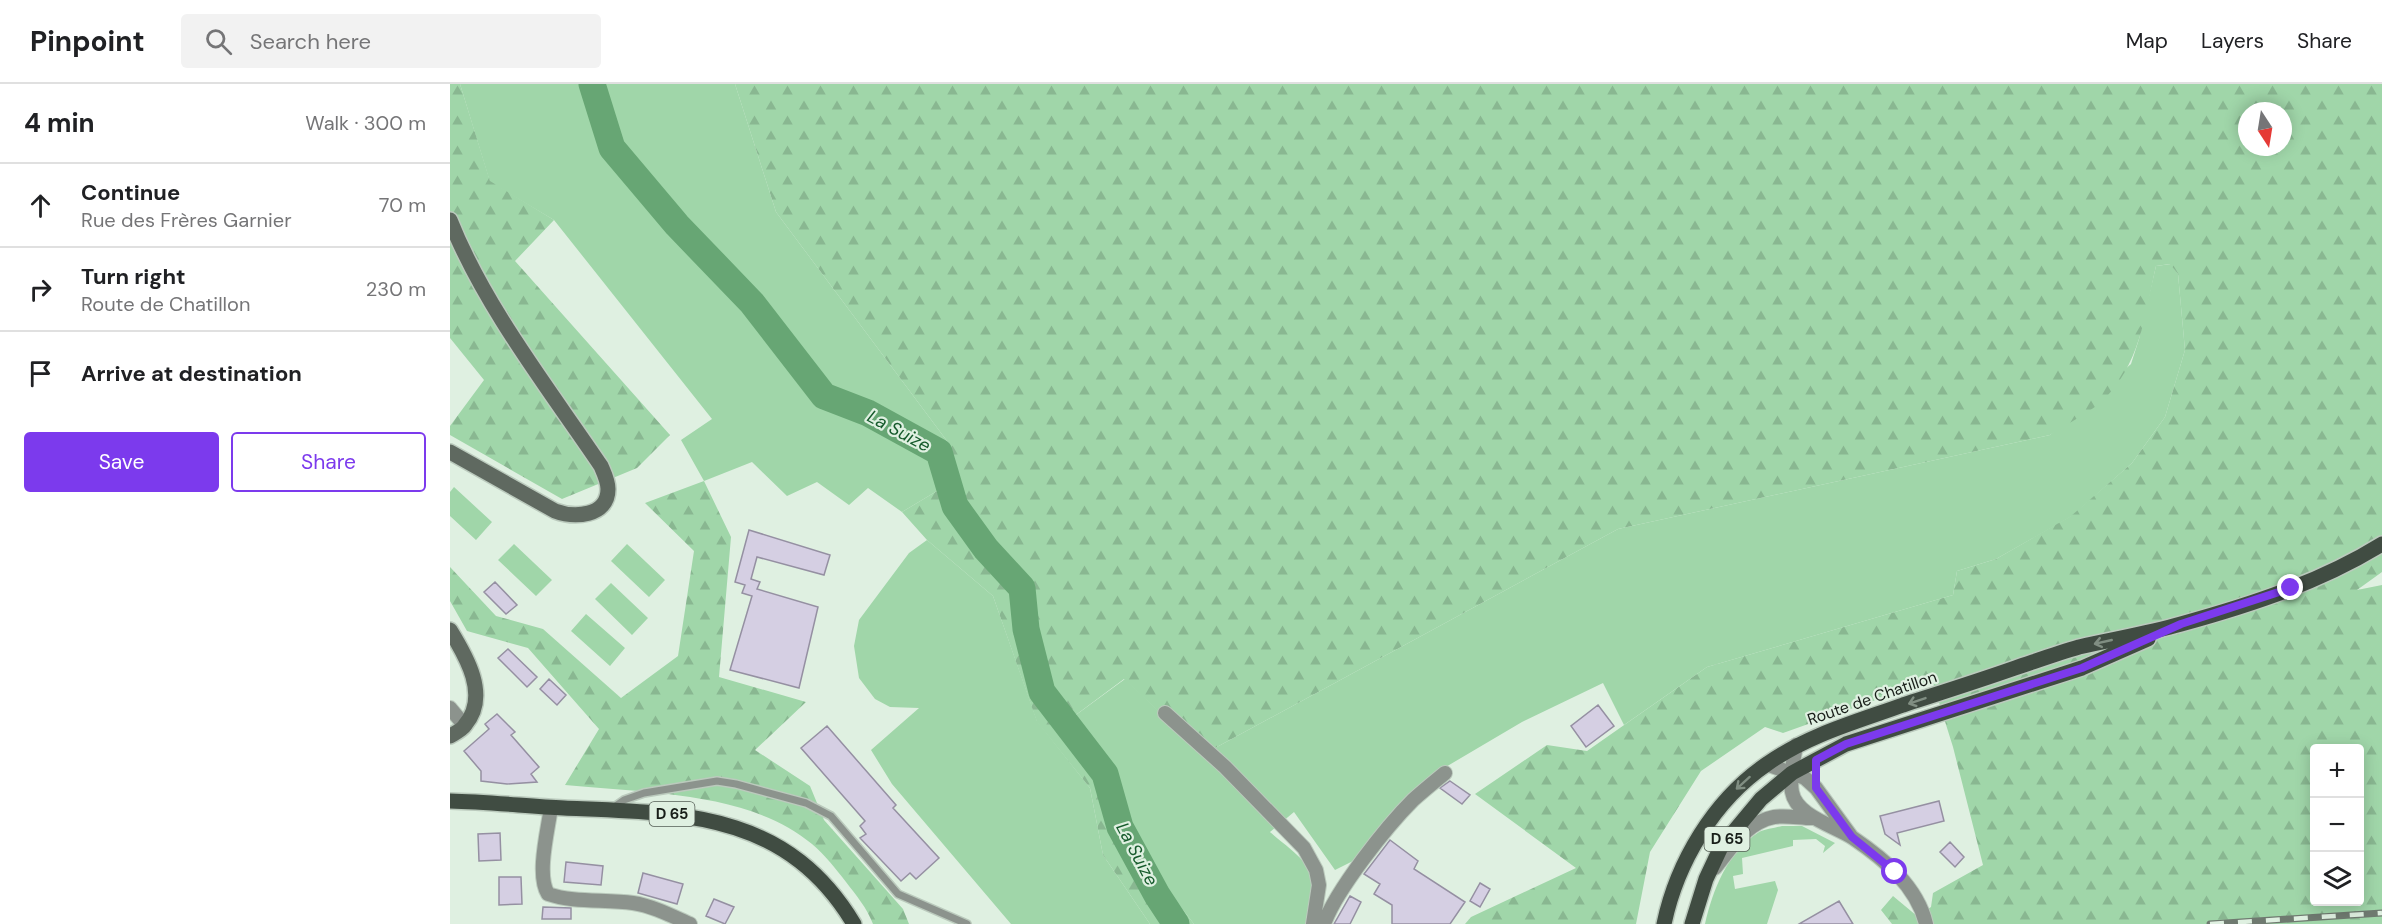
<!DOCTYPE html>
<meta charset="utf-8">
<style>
:root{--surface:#fff;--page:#f2f2f2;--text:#202124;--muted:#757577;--line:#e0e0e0;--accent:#7c3aed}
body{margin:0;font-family:"DM Sans",sans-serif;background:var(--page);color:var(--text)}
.controls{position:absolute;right:18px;bottom:18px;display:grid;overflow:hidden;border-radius:6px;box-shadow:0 3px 15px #0003}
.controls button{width:54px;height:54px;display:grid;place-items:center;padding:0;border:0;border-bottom:2px solid var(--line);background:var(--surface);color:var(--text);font:30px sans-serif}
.compass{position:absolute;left:1788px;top:18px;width:54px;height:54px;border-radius:50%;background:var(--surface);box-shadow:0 3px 15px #0003;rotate:168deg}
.stop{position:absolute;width:18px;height:18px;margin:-14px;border:4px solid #7c3aed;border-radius:50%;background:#fff}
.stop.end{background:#7c3aed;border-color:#fff;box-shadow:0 2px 6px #0008}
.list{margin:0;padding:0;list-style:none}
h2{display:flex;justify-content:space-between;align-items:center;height:78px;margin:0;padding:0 24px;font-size:26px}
h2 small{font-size:20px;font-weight:400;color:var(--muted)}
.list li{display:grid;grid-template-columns:39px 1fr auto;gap:18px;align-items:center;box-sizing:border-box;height:84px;padding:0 24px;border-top:2px solid var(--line)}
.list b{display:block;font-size:22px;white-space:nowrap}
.list p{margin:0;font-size:20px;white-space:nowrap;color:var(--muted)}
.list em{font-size:20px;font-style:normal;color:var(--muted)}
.actions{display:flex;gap:12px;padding:18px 24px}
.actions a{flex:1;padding:14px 0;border:2px solid var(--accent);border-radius:6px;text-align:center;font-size:21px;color:var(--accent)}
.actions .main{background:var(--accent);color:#fff}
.icon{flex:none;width:33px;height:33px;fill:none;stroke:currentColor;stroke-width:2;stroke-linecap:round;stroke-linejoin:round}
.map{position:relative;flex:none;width:1932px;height:840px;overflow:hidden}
header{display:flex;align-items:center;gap:36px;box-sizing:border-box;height:84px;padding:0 30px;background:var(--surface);border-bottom:2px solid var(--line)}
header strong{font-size:28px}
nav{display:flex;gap:33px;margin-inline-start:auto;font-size:21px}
.search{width:420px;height:54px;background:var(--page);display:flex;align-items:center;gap:15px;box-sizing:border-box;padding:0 21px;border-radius:6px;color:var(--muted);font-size:22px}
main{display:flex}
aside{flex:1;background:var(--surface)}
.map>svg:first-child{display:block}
.green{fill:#a0d6a9}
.forest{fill:url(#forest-firs);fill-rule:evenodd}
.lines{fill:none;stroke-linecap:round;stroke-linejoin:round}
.river{stroke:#67a674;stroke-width:27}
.building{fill:#d5cfe3;stroke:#9590a2;stroke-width:1.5}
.lane-casing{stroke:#bbcabd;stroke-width:10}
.street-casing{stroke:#bbcabd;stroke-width:16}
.secondary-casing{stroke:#bbcabd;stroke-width:18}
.primary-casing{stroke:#bbcabd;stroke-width:18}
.lane{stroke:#8c938d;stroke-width:7}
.street{stroke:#8c938d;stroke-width:14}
.secondary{stroke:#5f6960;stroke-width:15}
.primary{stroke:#404c42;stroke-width:15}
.rail-casing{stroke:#6f7a70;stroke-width:7}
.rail{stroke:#dff0e1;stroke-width:4.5;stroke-dasharray:14;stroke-linecap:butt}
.oneway{stroke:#808e82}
.route{stroke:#7c3aed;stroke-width:8}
.labels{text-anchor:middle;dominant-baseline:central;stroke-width:4.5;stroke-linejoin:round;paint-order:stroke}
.shield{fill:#dff0e1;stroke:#545d55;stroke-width:1.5}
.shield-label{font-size:15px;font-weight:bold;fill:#181e19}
.street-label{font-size:16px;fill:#181e19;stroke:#dff0e1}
.water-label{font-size:18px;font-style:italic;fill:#165b2c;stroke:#dff0e1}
</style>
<header>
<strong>Pinpoint</strong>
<div class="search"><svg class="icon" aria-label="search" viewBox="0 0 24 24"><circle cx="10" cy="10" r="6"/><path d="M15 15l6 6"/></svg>Search here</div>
<nav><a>Map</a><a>Layers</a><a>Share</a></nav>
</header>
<main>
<aside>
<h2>4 min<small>Walk · 300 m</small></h2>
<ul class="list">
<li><svg class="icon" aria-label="ahead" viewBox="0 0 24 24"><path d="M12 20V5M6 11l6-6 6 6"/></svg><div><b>Continue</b><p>Rue des Frères Garnier</p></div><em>70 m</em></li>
<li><svg class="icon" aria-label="right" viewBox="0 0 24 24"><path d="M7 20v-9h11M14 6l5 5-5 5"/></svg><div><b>Turn right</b><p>Route de Chatillon</p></div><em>230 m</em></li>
<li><svg class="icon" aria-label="arrive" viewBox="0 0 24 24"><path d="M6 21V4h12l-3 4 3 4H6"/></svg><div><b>Arrive at destination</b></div></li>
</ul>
<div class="actions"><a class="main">Save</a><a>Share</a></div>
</aside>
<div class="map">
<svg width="1932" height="840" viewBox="0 0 1932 840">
<defs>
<pattern id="forest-firs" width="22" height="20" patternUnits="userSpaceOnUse" patternTransform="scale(1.5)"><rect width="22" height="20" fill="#a0d6a9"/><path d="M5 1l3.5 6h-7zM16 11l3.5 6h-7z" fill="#89b791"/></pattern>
</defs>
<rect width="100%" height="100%" fill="#dff0e1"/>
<path class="green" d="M10,0h275l41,128 174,233 -8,43 -40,24 -34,-24 -19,17 -32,-23 -30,14 -35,-34 -48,19 -23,-41 31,-21 -158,-199 -64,-38z
M1721,180l7,10 7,76 -20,67 -33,46 -60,53 -76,43 -39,12 -4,24 -246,72 -83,58 -21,-42 -81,39 -78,46 -39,30 -48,61 -22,11 -41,-58 -24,20c12,11 33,24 40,40 5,15 -2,37 -4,52h-112l-37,-47 -33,-53 -15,-51 -40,-53 56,-41 79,75 414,-225 432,-94 81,-71 8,-25 17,-73z
M4,403l38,35 -16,18 -26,-24v-24z
M477,456l66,56 44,125 53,67 13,67 47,69h-139l-119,-140 -21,-34 48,-42 -29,-1 -15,-8 -16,-21 -5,-32 5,-26 50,-67z
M64,460l38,36 -16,16 -38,-36z
M177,460l38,36 -16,17 -38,-36z
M161,499l37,35 -16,17 -37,-36z
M136,530l39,34 -15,18 -39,-35z
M1332,742h20l33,17 -12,10 2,-7 -9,-7 -23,1v6l-51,12 1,16 -10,2 2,13 40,-8 3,9 -11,34h-62c8,-34 22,-72 54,-92 6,-3 16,-4 23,-6z"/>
<path class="forest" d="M0,0h10l30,97 64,39 -39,41 155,174 -33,33 -75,31 -112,-64v-9l34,-46 -34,-42z
M285,0h1647v488l-25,18 25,-5v339h-490l-11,-14 12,-14 24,20 14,-9 2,-14 50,-28 -30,-118 -21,-67 -149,53 -18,-6 -64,44 -51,81 -14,72h-171l6,-7 105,-49 -101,-74 72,-49 40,6 120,-84 246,-72 4,-24 39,-12 75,-43 61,-53 33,-46 20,-67 -7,-76 -8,-10 -14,2c-11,48 -16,101 -55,136 -15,13 -35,22 -51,33l-432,94 -414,225 -80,-75 -55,41 40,53 15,51 33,53 37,47h-44l-47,-69 -13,-67 -53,-66 -44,-126 -66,-56 -25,-28 40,-24 8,-43 -174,-233zM1797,27h36v36h-36zM1864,664h46v154h-46z
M254,397l27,56 -12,140 87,25 -51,48 55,36 14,34 79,89 6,15h-36c-6,-16 -17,-29 -27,-42 -10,-13 -21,-27 -34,-38 -63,-53 -169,-51 -247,-59l34,-56 -71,-81 -61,-17 -17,-30v-34l46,49 47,13 78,69 57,-42 16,-105 -49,-48z"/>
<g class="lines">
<path class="river" d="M142,0l20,64 65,77 75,78 72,93 44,17 71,39 16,54 31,43 36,39 4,41 16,63 63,82 15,53 37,68 19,29"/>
</g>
<path class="building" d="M299,446l81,25 -6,20 -67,-18 -6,22 9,3 -3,7 61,18 -19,81 -69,-18 22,-74 -10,-3 3,-8 -10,-3z
M45,498l22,23 -11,9 -22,-22z
M58,565l29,28 -10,10 -29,-29z
M99,595l17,16 -9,10 -17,-16z
M1148,621l16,21 -28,21 -15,-21z
M47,630l18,18 -4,3 28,32 -8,7 6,8 -30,2 -26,-3v-10l-17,-20 25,-22 -4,-5z
M377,642l69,79 -3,3 46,50 -23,21 -6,-6 -9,8 -41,-43 6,-4 -6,-8 5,-5 -64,-73z
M1000,697l20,14 -8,9 -22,-16z
M1489,717l5,20 -47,12 3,12 -15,-11 -5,-18z
M50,749l1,27 -22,1 -1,-27z
M940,756l28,21 -4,8 51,33 -15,22h-58v-19l-18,-11 6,-10 -16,-10z
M1500,758l14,15 -9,10 -15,-15z
M116,778l37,4 -2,19 -37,-3z
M193,789l40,11 -6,20 -39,-11z
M49,793h22l1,27 -23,1z
M1030,799l10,6 -10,18 -10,-6z
M900,812l11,6 -11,22h-16z
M264,815l20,8 -9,17 -19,-8z
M1389,817l14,23h-54z
M93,823l28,1v11h-29z"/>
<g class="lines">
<g class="lane-casing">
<path id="lane" d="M164,723l10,-7 20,-7 73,-12 19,3 70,19 25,13 67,78 69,30"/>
</g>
<g class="street-casing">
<path id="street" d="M0,624l15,18
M715,629l60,54 79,81 12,22 3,15 -6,39
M1346,661c-2,15 -7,32 -4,47 4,24 43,34 61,46 31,21 64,48 73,86
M1316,680l39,14 11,10 35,48
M101,723c-3,23 -15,68 -3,87 26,9 57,5 85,9 20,3 39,13 57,21
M1265,784c16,-20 32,-46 59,-51 12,-2 26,1 38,1
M874,840c12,-34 63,-98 89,-124 10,-9 21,-18 32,-27"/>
</g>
<g class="secondary-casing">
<path id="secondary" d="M0,136c34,86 99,169 151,246 3,7 7,15 7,23 0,28 -34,29 -53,22l-105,-59
M0,546c16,26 40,66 15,95 -3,5 -10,8 -15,11"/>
</g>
<g class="primary-casing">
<path id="primary" d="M0,717c38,1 76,5 114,7 118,5 222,3 290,116
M1214,840c13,-62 50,-124 103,-160 41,-29 89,-42 136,-59 37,-12 75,-24 112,-37 21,-7 43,-15 64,-21 34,-8 68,-13 102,-23 69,-19 140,-42 201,-80
M1242,840l14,-45 15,-32 40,-48 31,-26 54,-29 236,-76 66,-29"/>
</g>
<use href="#lane" class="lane"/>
<use href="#street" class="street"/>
<use href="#secondary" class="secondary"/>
<use href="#primary" class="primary"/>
<g class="rail-casing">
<path id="rail" d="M1760,840l172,-11"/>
</g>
<use href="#rail" class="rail"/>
</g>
<defs><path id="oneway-shaft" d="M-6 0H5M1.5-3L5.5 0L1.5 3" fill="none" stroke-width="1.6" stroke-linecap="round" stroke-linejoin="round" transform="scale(1.5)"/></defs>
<g class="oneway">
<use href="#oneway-shaft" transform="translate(1653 558) rotate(167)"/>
<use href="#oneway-shaft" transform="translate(1467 617) rotate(161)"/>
<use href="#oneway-shaft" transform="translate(1293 699) rotate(138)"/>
</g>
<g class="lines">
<path class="route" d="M1445,788l-43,-35 -36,-49v-28l30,-16 236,-76 99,-44 110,-36"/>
</g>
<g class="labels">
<g class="shield">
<rect x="199.5" y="718" width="45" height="24" rx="4.5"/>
<rect x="1254.5" y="743" width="45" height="24" rx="4.5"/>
</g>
<g class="shield-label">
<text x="222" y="730">D 65</text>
<text x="1277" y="755">D 65</text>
</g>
<g class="street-label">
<text transform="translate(1422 614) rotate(-19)">Route de Chatillon</text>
</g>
<g class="water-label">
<text transform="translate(449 347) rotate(28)">La Suize</text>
<text transform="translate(687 770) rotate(62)">La Suize</text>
</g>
</g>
</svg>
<div class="controls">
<button>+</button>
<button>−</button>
<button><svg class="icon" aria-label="layers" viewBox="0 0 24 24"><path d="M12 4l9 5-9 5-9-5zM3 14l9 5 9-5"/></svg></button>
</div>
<svg class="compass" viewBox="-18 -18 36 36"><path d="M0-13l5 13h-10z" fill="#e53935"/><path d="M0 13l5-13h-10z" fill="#757577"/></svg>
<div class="stop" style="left:1445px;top:788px"></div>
<div class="stop end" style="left:1841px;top:504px"></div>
</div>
</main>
